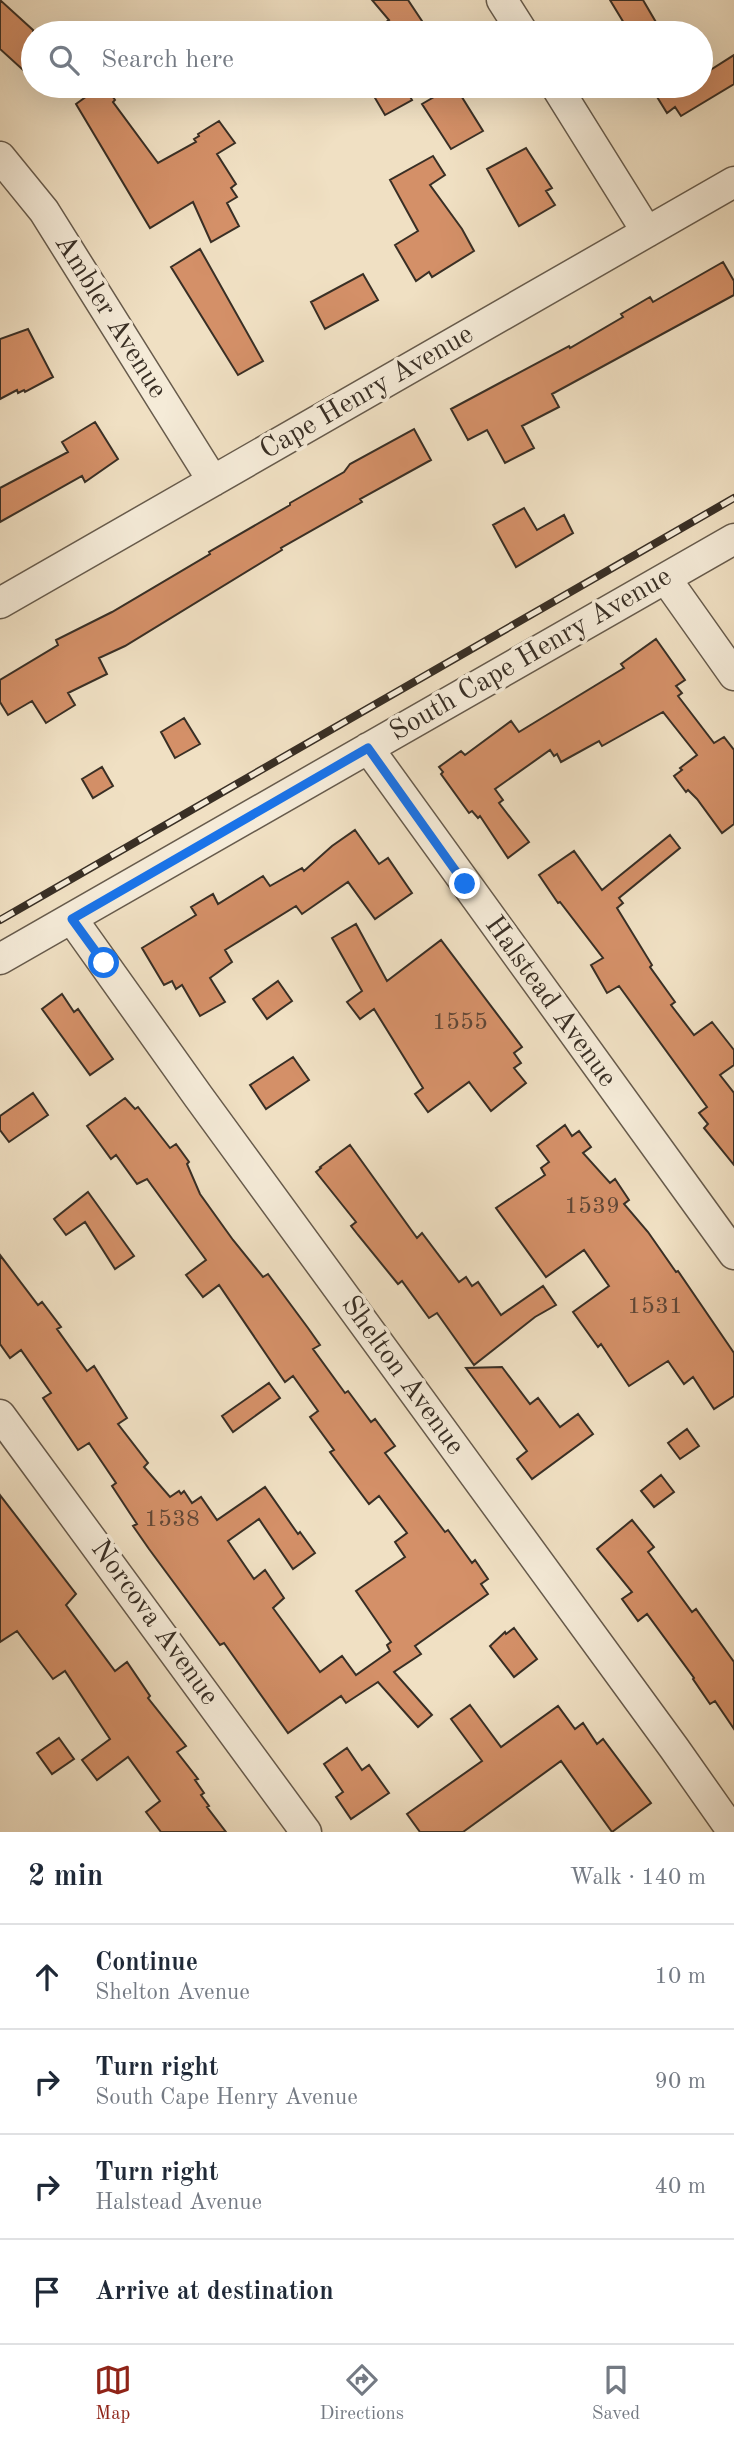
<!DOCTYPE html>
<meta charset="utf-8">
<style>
:root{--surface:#fff;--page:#f6f6f7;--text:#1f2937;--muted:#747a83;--line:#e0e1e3;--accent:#8f2418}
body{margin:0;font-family:"Old Standard TT",serif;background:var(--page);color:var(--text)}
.stop{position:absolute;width:21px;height:21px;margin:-16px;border:5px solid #1a73e8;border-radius:50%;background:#fff}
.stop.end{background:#1a73e8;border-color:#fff;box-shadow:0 2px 7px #0008}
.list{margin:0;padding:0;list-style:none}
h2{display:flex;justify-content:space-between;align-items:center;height:91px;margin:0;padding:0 28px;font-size:30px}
h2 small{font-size:23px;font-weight:400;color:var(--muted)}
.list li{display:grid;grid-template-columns:46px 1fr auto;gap:21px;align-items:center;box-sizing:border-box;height:105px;padding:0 28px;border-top:2px solid var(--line)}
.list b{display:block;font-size:26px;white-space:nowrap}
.list p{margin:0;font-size:23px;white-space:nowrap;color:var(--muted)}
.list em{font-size:23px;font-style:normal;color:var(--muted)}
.icon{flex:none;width:38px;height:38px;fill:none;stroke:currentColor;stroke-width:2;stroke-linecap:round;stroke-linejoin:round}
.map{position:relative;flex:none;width:734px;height:1832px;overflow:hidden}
.search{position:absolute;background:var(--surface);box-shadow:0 7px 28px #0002;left:21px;right:21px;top:21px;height:77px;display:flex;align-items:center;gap:18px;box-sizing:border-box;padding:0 24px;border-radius:38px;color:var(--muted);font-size:26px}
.sheet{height:511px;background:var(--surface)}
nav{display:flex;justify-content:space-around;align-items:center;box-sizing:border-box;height:98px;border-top:2px solid var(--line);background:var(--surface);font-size:19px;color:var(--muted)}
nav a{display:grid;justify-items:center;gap:4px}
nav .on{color:var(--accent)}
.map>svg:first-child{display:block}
.building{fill:#d49068;stroke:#392f25;stroke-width:2}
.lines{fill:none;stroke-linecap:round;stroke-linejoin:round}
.street-casing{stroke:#675b4c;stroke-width:33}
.street{stroke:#f5ebd8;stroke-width:30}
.rail-casing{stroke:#392f25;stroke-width:8}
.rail{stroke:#f5ebd8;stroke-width:5;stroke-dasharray:16;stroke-linecap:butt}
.route{stroke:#1a73e8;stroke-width:9}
.labels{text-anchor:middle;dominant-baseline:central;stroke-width:7;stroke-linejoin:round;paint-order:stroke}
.number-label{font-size:24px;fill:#604736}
.street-label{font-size:28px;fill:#392f25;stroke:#f5ebd8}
</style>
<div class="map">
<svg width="734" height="1832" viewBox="0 0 734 1832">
<rect width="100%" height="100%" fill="#f0e0c3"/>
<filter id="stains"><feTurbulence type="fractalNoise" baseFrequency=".00286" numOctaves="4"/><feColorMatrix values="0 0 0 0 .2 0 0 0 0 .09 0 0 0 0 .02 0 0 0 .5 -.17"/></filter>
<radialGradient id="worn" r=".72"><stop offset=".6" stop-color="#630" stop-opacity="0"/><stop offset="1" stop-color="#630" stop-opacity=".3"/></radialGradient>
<path class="building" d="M0,0l33,30v49l-33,-30z
M372,0h36l22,33h-61l20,-13z
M610,0h33l14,24 -16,9h-11z
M734,55v29l-53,32 -6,-9 -8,6 -13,-21 8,-6h39v-10z
M101,86h4l10,14 -2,2 45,61 38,-21 -2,-3 5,-3 -1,-2 21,-13 16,22 -18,11 19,30 -5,4 6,9 -10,6 12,23 -28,16 -18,-40 -43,26 -74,-124z
M397,86h7l8,14 -27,15 -10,-17z
M453,86h2l28,45 -32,18 -29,-45z
M526,148l26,40 -6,3 9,14 -36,21 -32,-57z
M433,156l12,19 -15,10 32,44 12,22 -42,26 -3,-5 -13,9 -21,-36 23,-14 -28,-51z
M200,249l63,112 -25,14 -67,-108z
M723,262l11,19v14l-182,99 7,13 -37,19 12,22 -29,15 -18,-33 -19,10 -17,-31 118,-63 1,2 53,-31 -2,-3 29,-17 3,5z
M363,274l15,26 -53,29 -14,-27z
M28,329l25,48 -28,15 -1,-2 -6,3 -1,-3 -17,9v-60z
M95,422l23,37 -33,23 -3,-6 -82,46v-34l68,-36 -6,-10z
M414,429l17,31 -71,39 2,3 -81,46 1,2 -157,96 -26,12 8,16 -39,19 7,12 -29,18 -14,-22 -24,14 -8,-13v-22l58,-35 -2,-5 56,-28 98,-58 -1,-2 81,-47v-2l54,-31 6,-8z
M524,508l13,22 27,-15 9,18 -57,34 -23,-42z
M656,639l29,41 -9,6 6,7 -4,3 36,47 10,-6 10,13v74l-12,9 -25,-34 -9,-9 -2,2 -12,-16 8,-6 -2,-2 17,-13 -34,-43 -61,34 -3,-5 -38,21 -4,-8 -3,2 -4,-6 -55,39 8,11 -4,3 30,39 -21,16 -28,-42 -2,2 -6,-7 -3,2 -28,-39 2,-2 -4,-5 22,-16 4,4 46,-34 8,11 105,-64 -3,-4z
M184,718l16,26 -25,14 -14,-26z
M102,767l11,19 -20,12 -11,-19z
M355,830l24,34 9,-6 24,35 -37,26 -27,-37 -46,32 -6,-8 -71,44 7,12 -22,16 15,24 -25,14 -18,-31 -6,4 -4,-8 -8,4 -22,-37 54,-33 -5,-8 22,-13 5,10 45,-28 7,10 32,-18 2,3 28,-25z
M670,835l10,13 -61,50 4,5 -6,5 35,57 -2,2 25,35 -4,3 23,30 18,-13 22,28v15l-14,10 14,18v72l-30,-37 4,-4 -9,-11 8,-6 -88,-121 -12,7 -16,-28 12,-7 -43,-56 -2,1 -19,-28 35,-24 28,39z
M356,924l31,57 54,-41 81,107 -8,6 7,10 -7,5 12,15 -35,28 -22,-29 -41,30 -13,-18 8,-6 -49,-79 -14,10 -13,-17 15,-11 -30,-53z
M278,981l14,20 -25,18 -14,-20z
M62,994l12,18 4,-3 35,50 -23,16 -48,-66z
M293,1057l16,23 -43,29 -16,-24z
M33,1093l15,22 -39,27 -9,-12v-14z
M125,1098l10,11 3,-2 32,41 6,-4 13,18 -2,2 13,30 33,46 30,37 5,-3 40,54 12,17 -7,4 32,44 3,-2 23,31 4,-3 20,27 -10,7 60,79 3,-2 24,33 3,-3 13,19 -7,5 7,10 -73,52 6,8 -27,18 38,43 -14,12 -40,-45 -32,21 -5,-7 -53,37 -64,-90 -4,2 -71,-96 -16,-23 4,-2 -25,-38 4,-3 -27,-40 -11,7 -35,-52 8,-5 -30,-43 -11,8 -10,-14v-89l38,50 4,-3 19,25 -4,2 30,42 7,-5 33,52 -9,6 30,39 -4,4 26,30 9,-6 2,3 3,-3 8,12 9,-6 16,23 48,-33 33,47 2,-2 15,21 -22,16 -34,-50 -31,22 26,38 11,-9 19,28 -11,10 47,64 22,-16 14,19 34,-24 -3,-6 4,-3 -35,-51 49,-34 -10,-15 12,-9 -28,-37 -10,8 -39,-52 4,-2 -24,-33 8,-6 -25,-35 -8,6 -66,-97 -16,12 -17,-22 20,-15 -59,-81 -10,5 -21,-29 -5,4 -24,-33z
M565,1125l7,11 7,-5 12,16 -8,6 27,30 5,-4 14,21 -5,4 24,28 28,40 2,-1 56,82v43l-20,13 -21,-32 -9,7 -16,-23 -39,25 -28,-42 -3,3 -25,-35 36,-26 -25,-36 -38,27 -50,-69 49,-33 -4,-7 8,-6 -12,-16z
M350,1145l67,93 5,-5 37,49 7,-5 6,9 6,-4 23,33 42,-29 13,19 -21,12 -61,48 -37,-52 -8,5 -27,-37 -4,3 -40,-49 -7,-9 5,-4 -40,-50 5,-4 -1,-1z
M88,1192l46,64 -19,13 -30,-47 -19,13 -12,-16z
M502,1367l28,37 8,-6 22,29 18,-13 15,20 -61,45 -15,-20 10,-8 -61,-83z
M269,1383l11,15 -47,34 -11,-16z
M687,1429l12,17 -19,13 -12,-16z
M661,1475l13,17 -20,15 -13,-16z
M0,1495l76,99 -10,11 49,66 12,-9 23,34 -2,2 38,48 -9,6 21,27 -3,1 9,13 -3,2 8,11 -2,1 19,25h-65l-15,-20 14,-11 -32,-44 -31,23 -15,-20 28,-21 -45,-68 -12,8 -36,-48 -17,11z
M632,1520l22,27 -6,5 44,60 4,-3 38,53v67l-19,-28 -5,3 -17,-25 1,-1 -47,-64 -9,7 -16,-22 10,-7 -35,-43z
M514,1628l23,31 -23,18 -24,-31 15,-14 1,2z
M470,1705l31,42 57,-41 17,23 8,-6 14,21 6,-5 48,64 -39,29 -51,-71 -98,71h-43l-13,-18 75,-53 -31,-42z
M59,1738l15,21 -22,15 -15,-21z
M347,1748l15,22 7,-5 20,28 -38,26 -15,-22 7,-5 -19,-28z"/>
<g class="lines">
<g class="street-casing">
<path id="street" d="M502,0l21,33
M556,86l91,146
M0,157l44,54 169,270
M666,579l68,96
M0,603l734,-421
M368,748l366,506
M72,919l126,177 476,652 59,84
M0,959l734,-420
M0,1415l306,417"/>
</g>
<use href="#street" class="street"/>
<g class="rail-casing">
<path id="rail" d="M0,920l734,-422"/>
</g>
<use href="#rail" class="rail"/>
</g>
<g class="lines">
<path class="route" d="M104,963l-32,-44 296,-171 97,136"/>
</g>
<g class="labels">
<g class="number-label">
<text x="460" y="1023">1555</text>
<text x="592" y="1207">1539</text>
<text x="655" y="1307">1531</text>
<text x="172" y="1520">1538</text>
</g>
<g class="street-label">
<text transform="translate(110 317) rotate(58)">Ambler Avenue</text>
<text transform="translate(367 393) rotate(-30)">Cape Henry Avenue</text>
<text transform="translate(531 655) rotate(-30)">South Cape Henry Avenue</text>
<text transform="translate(550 1002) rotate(54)">Halstead Avenue</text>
<text transform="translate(402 1376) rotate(54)">Shelton Avenue</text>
<text transform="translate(154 1623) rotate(54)">Norcova Avenue</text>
</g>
</g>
<rect width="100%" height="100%" filter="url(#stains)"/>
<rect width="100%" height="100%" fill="url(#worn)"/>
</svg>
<div class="stop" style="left:104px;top:963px"></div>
<div class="stop end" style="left:465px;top:884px"></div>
<div class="search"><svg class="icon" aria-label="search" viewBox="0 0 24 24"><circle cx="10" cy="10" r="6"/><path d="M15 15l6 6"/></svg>Search here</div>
</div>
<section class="sheet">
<h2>2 min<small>Walk · 140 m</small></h2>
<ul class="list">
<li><svg class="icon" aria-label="ahead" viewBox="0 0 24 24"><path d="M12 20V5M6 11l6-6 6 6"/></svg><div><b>Continue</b><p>Shelton Avenue</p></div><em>10 m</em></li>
<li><svg class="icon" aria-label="right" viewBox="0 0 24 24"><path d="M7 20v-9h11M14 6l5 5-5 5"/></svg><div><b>Turn right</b><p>South Cape Henry Avenue</p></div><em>90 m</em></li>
<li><svg class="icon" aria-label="right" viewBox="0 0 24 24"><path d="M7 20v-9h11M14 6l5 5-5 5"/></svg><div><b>Turn right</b><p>Halstead Avenue</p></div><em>40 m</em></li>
<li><svg class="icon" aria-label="arrive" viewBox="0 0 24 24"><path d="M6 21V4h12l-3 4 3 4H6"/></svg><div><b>Arrive at destination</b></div></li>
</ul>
</section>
<nav>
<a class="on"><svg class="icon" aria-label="map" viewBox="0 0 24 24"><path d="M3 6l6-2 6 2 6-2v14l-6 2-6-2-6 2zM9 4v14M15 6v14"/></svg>Map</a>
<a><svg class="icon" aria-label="directions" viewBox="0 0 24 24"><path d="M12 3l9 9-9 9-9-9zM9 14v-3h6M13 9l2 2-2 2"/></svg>Directions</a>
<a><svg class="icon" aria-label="saved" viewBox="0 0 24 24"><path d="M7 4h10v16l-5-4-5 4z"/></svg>Saved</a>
</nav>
